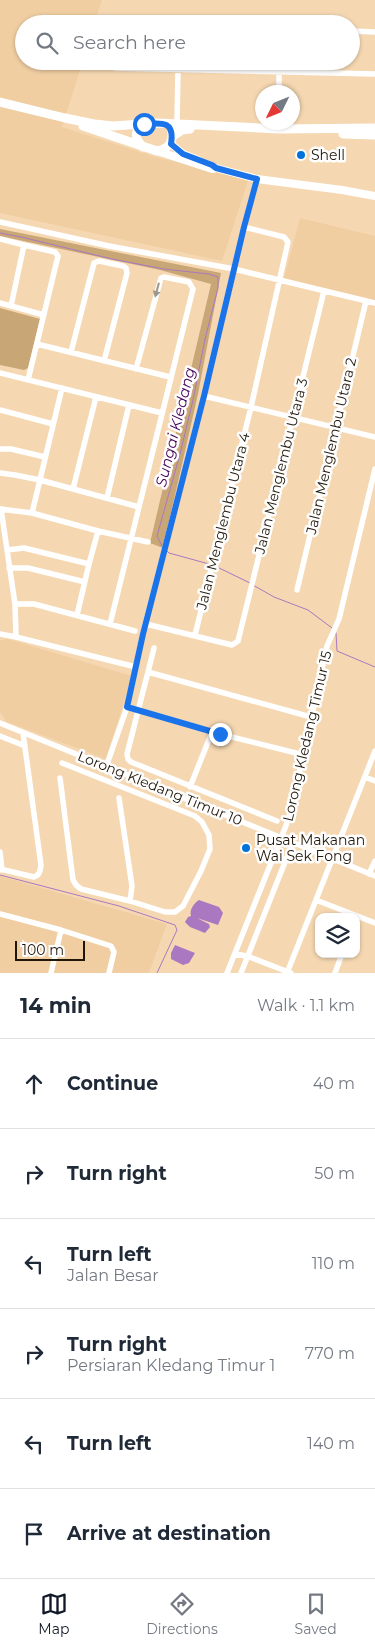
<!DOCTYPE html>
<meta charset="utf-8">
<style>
:root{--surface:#fff;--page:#f2f2f3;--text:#1f2937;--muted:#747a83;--line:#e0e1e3;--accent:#111827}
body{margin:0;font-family:Montserrat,sans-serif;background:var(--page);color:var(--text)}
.controls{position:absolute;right:15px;bottom:15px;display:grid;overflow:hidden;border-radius:10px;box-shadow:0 1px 4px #0004}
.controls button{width:45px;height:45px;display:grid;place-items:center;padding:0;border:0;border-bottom:1px solid var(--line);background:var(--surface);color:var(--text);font:25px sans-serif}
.compass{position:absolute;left:255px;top:85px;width:45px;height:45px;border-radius:50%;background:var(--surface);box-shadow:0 1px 4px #0004;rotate:227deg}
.scale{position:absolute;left:15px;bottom:12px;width:70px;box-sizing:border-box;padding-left:5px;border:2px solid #211709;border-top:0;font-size:14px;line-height:18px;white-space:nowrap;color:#211709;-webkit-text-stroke:4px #fefefe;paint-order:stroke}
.stop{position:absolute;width:15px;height:15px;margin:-11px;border:4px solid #1a73e8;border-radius:50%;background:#fff}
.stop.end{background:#1a73e8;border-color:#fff;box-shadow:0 1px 5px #0008}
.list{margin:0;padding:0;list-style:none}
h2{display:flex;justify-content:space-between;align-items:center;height:65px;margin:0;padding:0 20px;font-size:21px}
h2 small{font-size:16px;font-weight:400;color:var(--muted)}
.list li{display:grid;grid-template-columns:32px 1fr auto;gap:15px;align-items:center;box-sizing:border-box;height:90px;padding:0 20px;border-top:1px solid var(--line)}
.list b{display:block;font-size:19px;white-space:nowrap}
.list p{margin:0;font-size:16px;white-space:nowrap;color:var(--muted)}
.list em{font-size:16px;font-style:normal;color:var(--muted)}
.icon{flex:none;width:28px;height:28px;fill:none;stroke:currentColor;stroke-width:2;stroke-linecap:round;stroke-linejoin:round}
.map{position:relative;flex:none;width:375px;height:973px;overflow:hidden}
.search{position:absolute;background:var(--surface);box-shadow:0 1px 4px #0004;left:15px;right:15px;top:15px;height:55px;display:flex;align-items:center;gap:12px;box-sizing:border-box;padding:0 18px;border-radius:28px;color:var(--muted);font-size:19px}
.sheet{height:605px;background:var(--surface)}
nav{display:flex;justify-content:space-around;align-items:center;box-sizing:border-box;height:70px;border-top:1px solid var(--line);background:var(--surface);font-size:14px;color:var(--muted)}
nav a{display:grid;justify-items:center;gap:2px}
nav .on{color:var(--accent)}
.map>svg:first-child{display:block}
.built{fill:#f0cea2}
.green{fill:#c9a676}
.water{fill:#aa78c1}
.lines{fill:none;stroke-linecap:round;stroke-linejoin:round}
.stream{stroke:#aa78c1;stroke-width:1}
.street{stroke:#fff;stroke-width:5.5}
.secondary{stroke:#fff;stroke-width:8}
.primary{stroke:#fff;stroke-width:9}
.oneway{fill:#9b9790}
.route{stroke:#1a73e8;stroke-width:6}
.poi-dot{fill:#0372da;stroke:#fefefe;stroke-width:2}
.labels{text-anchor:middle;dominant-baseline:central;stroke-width:5;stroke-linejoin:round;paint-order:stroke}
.poi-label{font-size:14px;fill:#211709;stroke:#fefefe;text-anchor:start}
.street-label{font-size:14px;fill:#211709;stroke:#fefefe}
.water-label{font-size:15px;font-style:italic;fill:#46005d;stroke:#fefefe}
</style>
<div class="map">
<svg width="375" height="973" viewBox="0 0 375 973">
<rect width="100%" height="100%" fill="#f5d8b2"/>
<path class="built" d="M0,0h102l-8,24h-70v37h59l-21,66 97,31 90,20 -27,83 -222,-48z
M300,218l75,18v64l-91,-22z
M8,639l124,37 -26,83 -99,-37 -7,-10v-72z
M0,876l167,48 -18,49h-149z"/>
<path class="green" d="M0,229l221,44 -23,121 -35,154 -13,-5 61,-259 -51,-14 -160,-34z
M0,308l40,11 -12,49 -4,2 -24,-5z"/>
<path class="water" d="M199,900l20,7 4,6 -5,12 -21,-7 12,6 1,3 -5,6 -15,-6 -5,-5 3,-5 3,-1c-2,-6 3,-13 8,-16z
M175,945l20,8 -6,10 -6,2 -12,-6v-6z"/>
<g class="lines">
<path class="stream" d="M0,233l21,4 91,22 52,10 45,5 9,3v11l-13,51 -12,61 -13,54 -23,82 6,12
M166,550l3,3 40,11
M215,566l35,17
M253,585l21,12 34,13 24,18
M336,633l1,18 38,16
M0,875l119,31 56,19 2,5 -20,43"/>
<path class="street" d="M158,23l10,1
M351,31l24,1
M115,68l260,6
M279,92v-31
M177,124l1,-54
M0,222l109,24 125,23 141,34
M0,239l24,6 -13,61
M24,245l31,7 3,4 -30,124
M0,303l44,12
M37,344l133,33
M71,352l23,-89 5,-2 24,5 3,2 1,5 -23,88
M0,373l162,40
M204,396l171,41
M0,410l53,14
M0,449h11l34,8
M0,473l15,2 25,5 99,27
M73,489l23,-92
M107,498l22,-93
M0,509l32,4 66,18 50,11
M1,509l14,95 1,33
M32,513l30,-125
M7,550l17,-2 65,16
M9,568h19l57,14
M297,590l69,-289
M15,604h19l101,27
M77,615l12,-51 9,-33
M110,624l83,-335 -4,-7 -25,-5 -3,1 -25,91
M146,624l86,21 6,-4 86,-350
M0,634l16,3 120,30
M195,635l56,-228 37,-165 -4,-5 -40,-10
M148,672l6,-24
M127,707l93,27 84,21
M0,723l375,153
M0,736l25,10
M106,767l21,-60 16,-74 61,-237 40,-169 13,-48
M365,777l10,4
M60,778l13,102 3,5 5,4 49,12 35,11h10l8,-6 18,-35 9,-22 -1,-14 -7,-13 -7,-6 -133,-53
M190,787l22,-55
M119,798l13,88 -2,15
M277,821l-146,-59 -3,-3 -1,-5 21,-82 163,45
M0,852l2,18
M0,869l34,8c6,-2 6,-6 7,-12l-18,-132
M369,874l6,-13
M316,900l59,23
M0,914l61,16 50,16 3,6 -5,21
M235,954l12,2 44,17
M51,973l10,-43
M227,973l58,-145 6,-17 36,-165 12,-27 36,-150
M241,973l52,-131
M287,973l88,-222
M335,973l7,-19"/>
<path class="secondary" d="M171,144l12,10 15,6
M157,151l55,18 4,-1 41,11 85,11 33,6"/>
<path class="primary" d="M0,102l65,16 29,6 19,2 44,-3 122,6 96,-1
M83,126l74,25c11,-2 16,-7 15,-19
M343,134l32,1
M173,136l9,-6 8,-1
M143,147c-8,-8 -10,-16 1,-23"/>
</g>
<defs><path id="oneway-solid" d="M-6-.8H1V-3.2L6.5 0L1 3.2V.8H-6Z" transform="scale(1.25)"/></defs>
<use class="oneway" href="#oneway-solid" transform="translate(157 290) rotate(105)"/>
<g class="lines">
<path class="route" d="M144,124c17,-1 31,-4 27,20l12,10 29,11 4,3 41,11 -13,48 -40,169 -61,238 -16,73 93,27"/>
</g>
<g class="poi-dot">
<circle cx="301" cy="155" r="5"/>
<circle cx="246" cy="848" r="5"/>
</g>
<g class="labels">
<g class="poi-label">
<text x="311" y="155">Shell</text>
<text x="256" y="840">Pusat Makanan<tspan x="256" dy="16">Wai Sek Fong</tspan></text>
</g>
<g class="street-label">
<text transform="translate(331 446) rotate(-77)">Jalan Menglembu Utara 2</text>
<text transform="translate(281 466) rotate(-76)">Jalan Menglembu Utara 3</text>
<text transform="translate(223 521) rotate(-76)">Jalan Menglembu Utara 4</text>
<text transform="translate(307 736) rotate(-77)">Lorong Kledang Timur 15</text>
<text transform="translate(160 788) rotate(22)">Lorong Kledang Timur 10</text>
</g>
<g class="water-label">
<text transform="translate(175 427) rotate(-76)">Sungai Kledang</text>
</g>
</g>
</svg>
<div class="controls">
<button><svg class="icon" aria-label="layers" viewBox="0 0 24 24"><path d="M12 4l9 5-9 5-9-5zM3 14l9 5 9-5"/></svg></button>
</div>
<svg class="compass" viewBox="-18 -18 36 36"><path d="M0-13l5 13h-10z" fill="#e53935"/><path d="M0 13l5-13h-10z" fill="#747a83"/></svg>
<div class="scale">100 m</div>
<div class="stop" style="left:144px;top:124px"></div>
<div class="stop end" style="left:220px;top:734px"></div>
<div class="search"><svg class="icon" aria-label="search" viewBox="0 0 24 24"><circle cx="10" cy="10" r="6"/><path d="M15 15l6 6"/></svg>Search here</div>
</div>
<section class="sheet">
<h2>14 min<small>Walk · 1.1 km</small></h2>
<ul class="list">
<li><svg class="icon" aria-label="ahead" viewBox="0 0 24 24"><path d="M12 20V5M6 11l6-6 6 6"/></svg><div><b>Continue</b></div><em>40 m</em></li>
<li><svg class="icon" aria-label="right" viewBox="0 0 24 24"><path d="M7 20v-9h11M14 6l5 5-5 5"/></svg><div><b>Turn right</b></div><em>50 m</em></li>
<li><svg class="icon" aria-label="left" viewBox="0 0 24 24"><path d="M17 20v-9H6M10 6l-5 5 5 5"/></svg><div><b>Turn left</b><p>Jalan Besar</p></div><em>110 m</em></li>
<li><svg class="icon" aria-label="right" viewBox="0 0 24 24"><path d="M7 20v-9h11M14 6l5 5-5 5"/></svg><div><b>Turn right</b><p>Persiaran Kledang Timur 1</p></div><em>770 m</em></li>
<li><svg class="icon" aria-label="left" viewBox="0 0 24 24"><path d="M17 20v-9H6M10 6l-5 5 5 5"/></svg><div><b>Turn left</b></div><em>140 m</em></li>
<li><svg class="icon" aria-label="arrive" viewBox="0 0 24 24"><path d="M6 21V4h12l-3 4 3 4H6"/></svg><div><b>Arrive at destination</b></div></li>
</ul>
</section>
<nav>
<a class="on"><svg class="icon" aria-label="map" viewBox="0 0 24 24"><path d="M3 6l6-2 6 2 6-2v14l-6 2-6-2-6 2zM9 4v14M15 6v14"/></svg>Map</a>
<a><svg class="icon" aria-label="directions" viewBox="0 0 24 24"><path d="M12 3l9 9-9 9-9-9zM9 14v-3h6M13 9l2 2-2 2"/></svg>Directions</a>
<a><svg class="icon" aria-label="saved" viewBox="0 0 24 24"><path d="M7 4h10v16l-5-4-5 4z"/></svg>Saved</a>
</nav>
